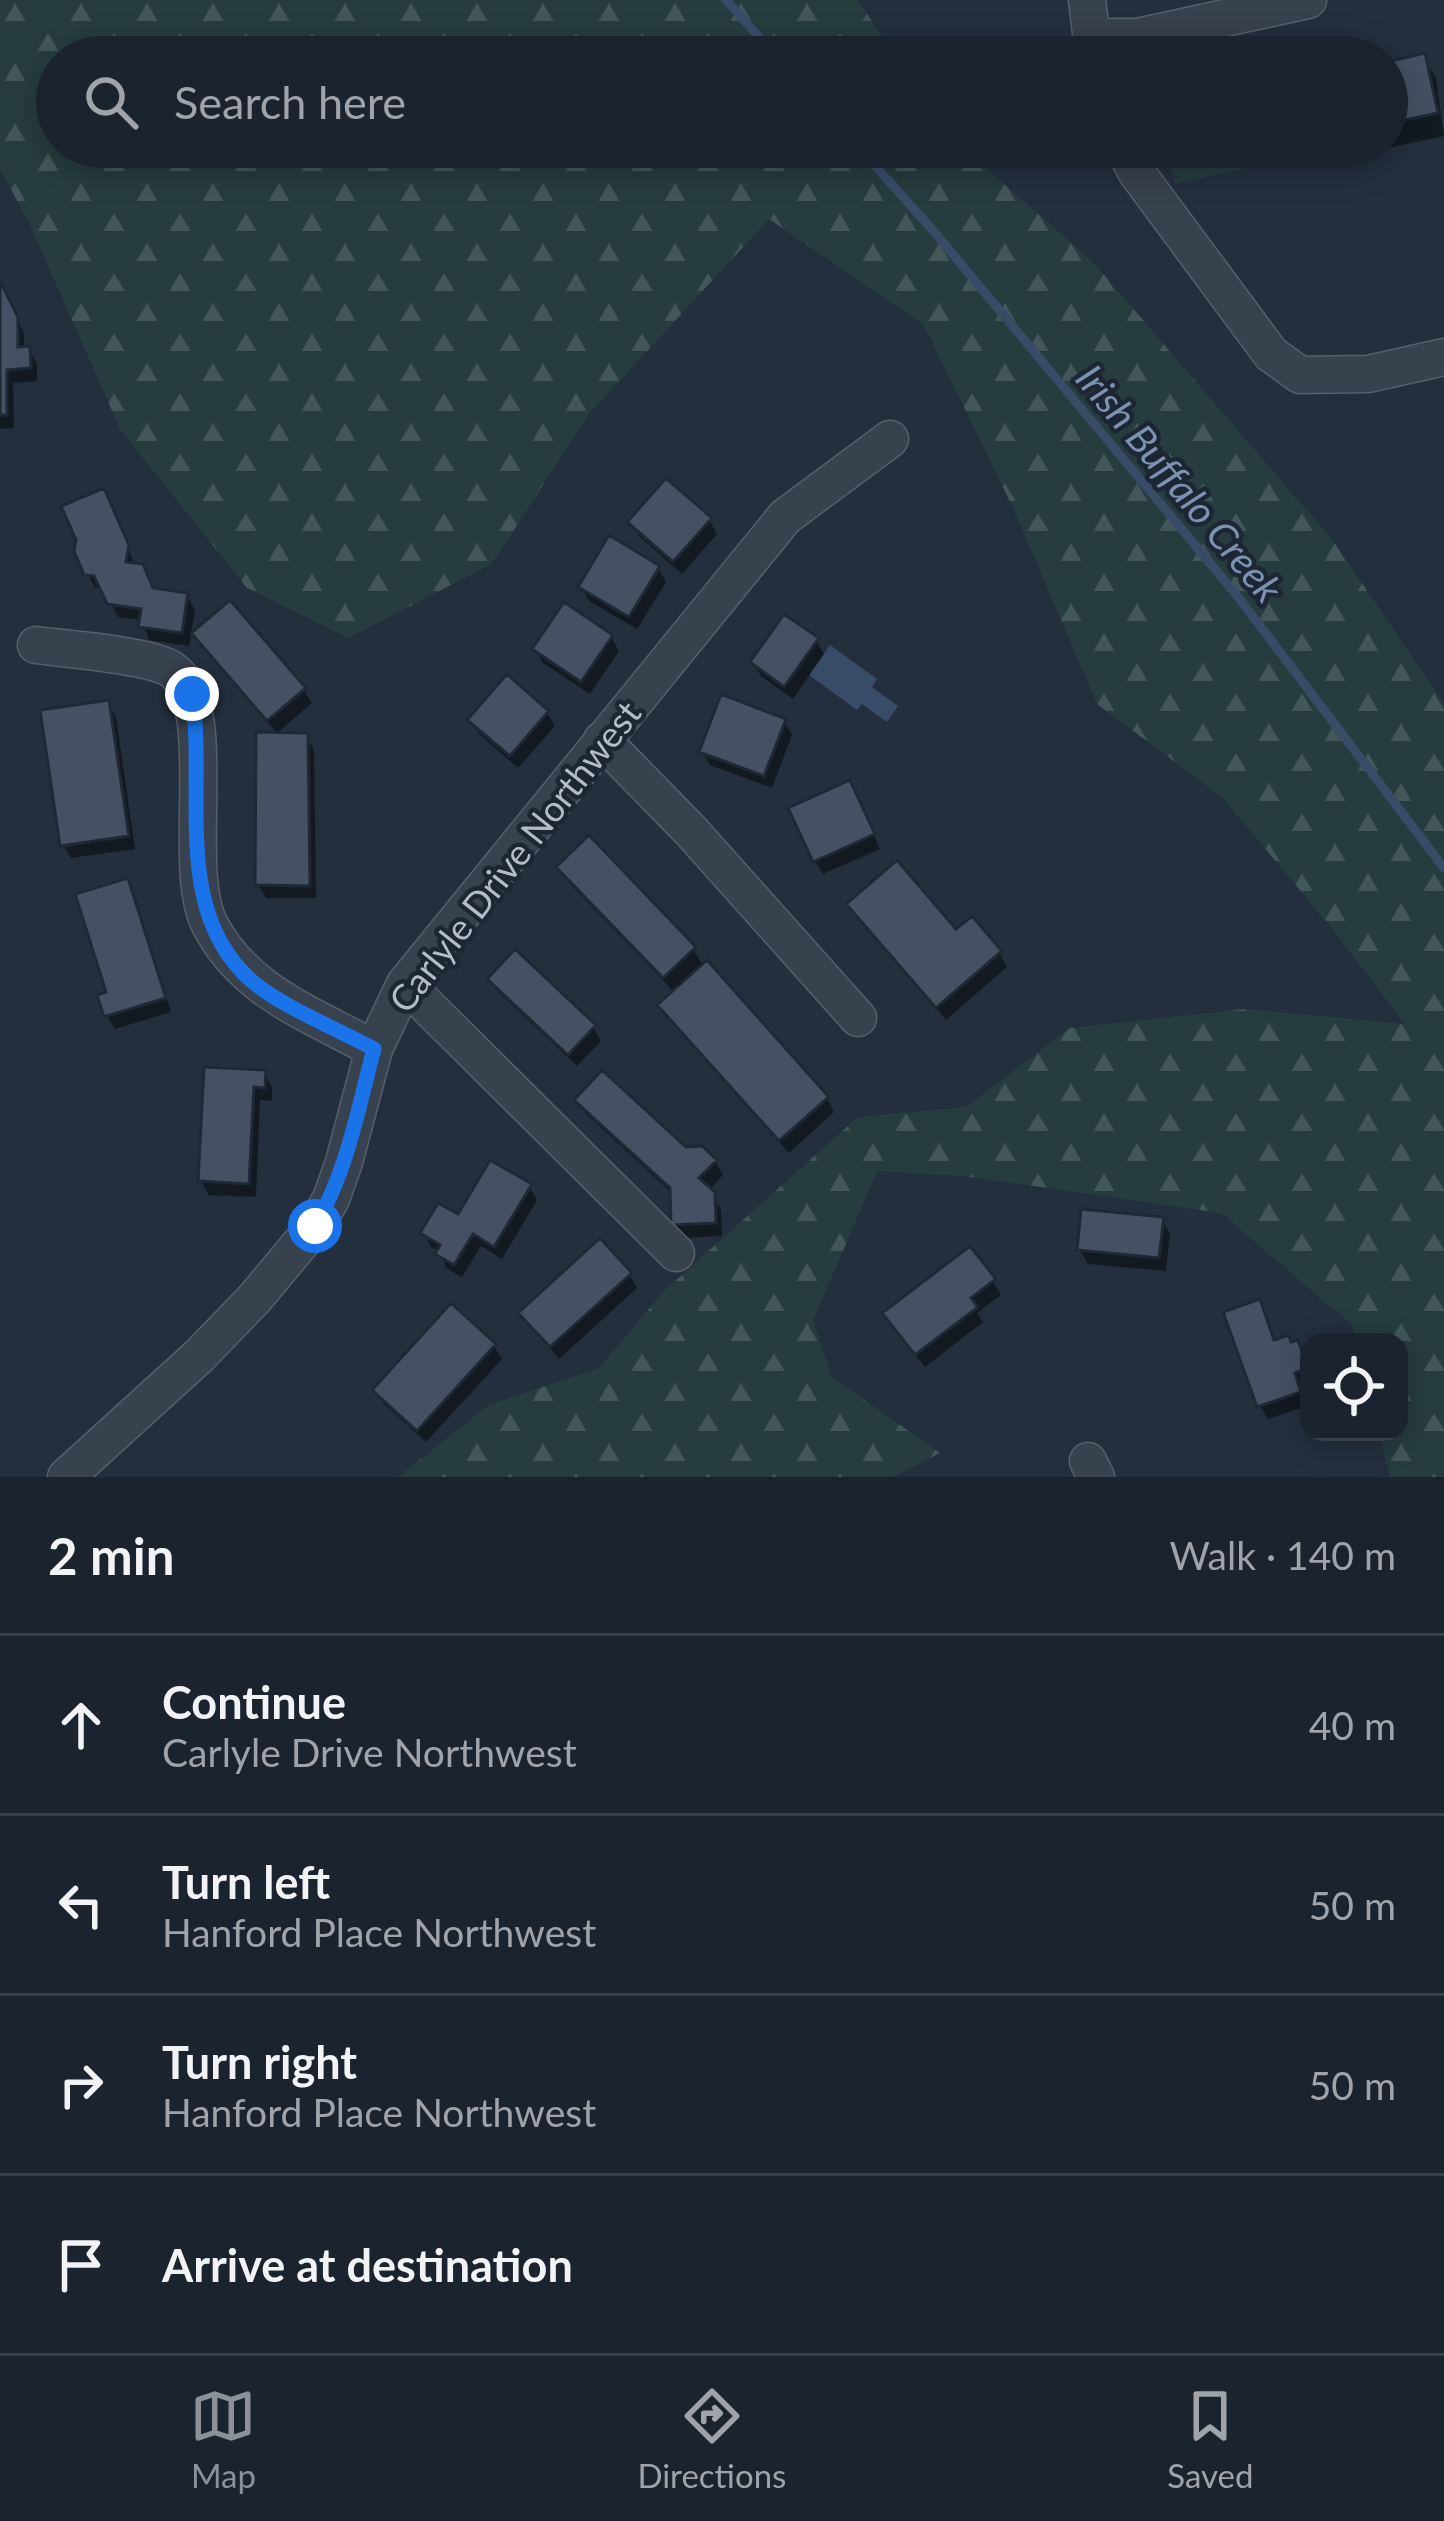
<!DOCTYPE html>
<meta charset="utf-8">
<style>
:root{--surface:#1b232e;--page:#282f3a;--text:#f1f3f6;--muted:#a0a4aa;--line:#39404a;--accent:#8c9099}
body{margin:0;font-family:Lato,sans-serif;background:var(--page);color:var(--text)}
.controls{position:absolute;right:36px;bottom:36px;display:grid;overflow:hidden;border-radius:24px;box-shadow:0 6px 30px #0003}
.controls button{width:108px;height:108px;display:grid;place-items:center;padding:0;border:0;border-bottom:3px solid var(--line);background:var(--surface);color:var(--text);font:60px sans-serif}
.stop{position:absolute;width:36px;height:36px;margin:-27px;border:9px solid #1a73e8;border-radius:50%;background:#fff}
.stop.end{background:#1a73e8;border-color:#fff;box-shadow:0 3px 12px #0008}
.list{margin:0;padding:0;list-style:none}
h2{display:flex;justify-content:space-between;align-items:center;height:156px;margin:0;padding:0 48px;font-size:51px}
h2 small{font-size:39px;font-weight:400;color:var(--muted)}
.list li{display:grid;grid-template-columns:78px 1fr auto;gap:36px;align-items:center;box-sizing:border-box;height:180px;padding:0 48px;border-top:3px solid var(--line)}
.list b{display:block;font-size:45px;white-space:nowrap}
.list p{margin:0;font-size:39px;white-space:nowrap;color:var(--muted)}
.list em{font-size:39px;font-style:normal;color:var(--muted)}
.icon{flex:none;width:66px;height:66px;fill:none;stroke:currentColor;stroke-width:2;stroke-linecap:round;stroke-linejoin:round}
.map{position:relative;flex:none;width:1444px;height:1477px;overflow:hidden}
.search{position:absolute;background:var(--surface);box-shadow:0 6px 30px #0003;left:36px;right:36px;top:36px;height:132px;display:flex;align-items:center;gap:30px;box-sizing:border-box;padding:0 42px;border-radius:66px;color:var(--muted);font-size:45px}
.sheet{height:876px;background:var(--surface)}
nav{display:flex;justify-content:space-around;align-items:center;box-sizing:border-box;height:168px;border-top:3px solid var(--line);background:var(--surface);font-size:33px;color:var(--muted)}
nav a{display:grid;justify-items:center;gap:6px}
nav .on{color:var(--accent)}
.map>svg:first-child{display:block}
.forest{fill:url(#forest-firs)}
.park{fill:#263c3f}
.water{fill:#394c67}
.shadow{fill:#0007}
.lines{fill:none;stroke-linecap:round;stroke-linejoin:round}
.stream{stroke:#394c67;stroke-width:9}
.building{fill:#455162;stroke:#1f2835;stroke-width:3}
.minor-casing{stroke:#565f6c;stroke-width:39}
.minor{stroke:#38414e;stroke-width:36}
.route{stroke:#1a73e8;stroke-width:15}
.labels{text-anchor:middle;dominant-baseline:central;stroke-width:9;stroke-linejoin:round;paint-order:stroke}
.street-label{font-size:36px;fill:#b4bcc9;stroke:#1d2633}
.water-label{font-size:39px;font-style:italic;fill:#7c92b1;stroke:#1d2633}
</style>
<div class="map">
<svg width="1444" height="1477" viewBox="0 0 1444 1477">
<defs>
<pattern id="forest-firs" width="22" height="20" patternUnits="userSpaceOnUse" patternTransform="scale(3)"><rect width="22" height="20" fill="#263c3f"/><path d="M5 1l3.5 6h-7zM16 11l3.5 6h-7z" fill="#435659"/></pattern>
</defs>
<rect width="100%" height="100%" fill="#242f3e"/>
<path class="forest" d="M0,0h858l38,57h-839v90h905l130,114 242,281 110,162v773h-54l-11,-45h20v-90h-42l-5,-17 -131,-112 -258,-37 -86,-5 -64,150 19,56 108,76 -47,24h-495l91,-72 110,-37 65,-77 194,-174 108,-10 104,-79 176,-19 159,15 -74,-97 -109,-130 -125,-93 -83,-194 -90,-185 -155,-106 -181,196 -96,149 -144,74 -101,-50 -126,-157 -90,-204 -31,-58z"/>
<path class="park" d="M1167,147h166v2l-158,35z"/>
<path class="water" d="M830,645l47,34 -5,8 26,19 -11,16 -25,-18 -5,6 -48,-35z"/>
<path class="shadow" d="M1423,57l13,21 8,58 -89,19 -4,-8h36v-82z
M0,285l24,48v17h5l8,13v18l-24,2 1,45 -14,1z
M111,505l24,61 19,25 33,5 8,14 -6,36 -40,-6 -7,-20 -24,-3 -14,-28 -9,-1 -8,-15z
M709,520l8,14 -35,40 -43,-38 -8,-14z
M658,568l8,14 -29,47 -48,-28 -8,-14z
M195,634l109,56 8,13 -35,30z
M611,637l8,14 -29,43 -47,-31 -8,-13z
M816,640l8,14 -31,45 -32,-23 -8,-13z
M108,703l8,14 19,132 -64,9 -8,-13z
M547,713l8,13 -37,42 -39,-34 -8,-14z
M784,721l8,14 -20,53 -62,-23 -8,-14z
M306,736l8,14 2,148h-50l-8,-14z
M856,797l24,52 -57,25 -8,-13z
M559,867l134,82 11,18 123,131 7,14 -45,41 -121,-134 -8,-14 15,-12 -108,-112z
M127,881l8,14 36,117 -56,17 -8,-13z
M850,905l106,29 43,19 8,14 -61,53z
M491,979l102,48 8,14 -24,25 -78,-73z
M206,1070l58,3 8,14v14l-12,-1 -4,97 -47,-2 -8,-14z
M578,1101l137,60 8,14 -15,16 13,18 1,27 -40,2 -8,-14 -1,-30 -87,-80z
M529,1187l8,13 -35,59 -21,-13 -19,31 -16,-9 -6,-16 -9,-5 -7,-14z
M1162,1220l8,14 -4,37 -78,-7 -8,-14z
M629,1275l8,13 -78,71 -37,-46z
M993,1281l8,14 -24,18 6,9 -58,45 -31,-39z
M1258,1302l18,40 28,15 5,14v13l-9,3 7,19 -39,13 -8,-13z
M494,1346l8,13 -76,83 -42,-38 -8,-14z"/>
<g class="lines">
<path class="stream" d="M726,0l51,57
M858,147l73,81 304,365 209,275"/>
</g>
<path class="building" d="M1425,53l13,60 -51,11v-62z
M0,281l18,36v30l12,-1 1,22 -24,2v45h-7z
M666,478l46,40 -39,44 -46,-40z
M104,488l25,57 -3,17 17,2 10,24 35,5 -6,40 -44,-6 3,-18 -34,-5 -13,-28 -10,-1 -10,-24 2,-11 -15,-34z
M609,535l51,31 -31,51 -51,-30z
M230,600l76,88 -39,33 -76,-88z
M564,602l49,33 -32,47 -49,-33z
M784,614l35,24 -35,49 -34,-25z
M507,674l42,37 -39,45 -43,-36z
M721,694l65,25 -22,57 -65,-24z
M109,700l20,136 -69,10 -20,-136z
M256,732l52,1 2,153 -55,-1z
M850,780l25,54 -62,28 -25,-54z
M589,835l107,112 -33,31 -107,-111z
M897,860l59,69 16,-13 30,35 -66,57 -90,-104z
M128,878l38,120 -62,19 -7,-22 9,-3 -31,-98z
M515,949l81,76 -28,30 -81,-76z
M707,960l122,137 -50,44 -122,-136z
M204,1067l62,3 -1,18 -11,-1 -5,97 -51,-3z
M602,1070l84,77 16,-1 15,14 -18,18 16,14 1,31 -45,2 -1,-37 -96,-88z
M490,1160l42,24 -38,63 -21,-13 -19,31 -19,-11 5,-9 -20,-12 18,-30 20,11z
M1081,1209l83,8 -5,41 -82,-8z
M600,1238l32,35 -82,74 -32,-34z
M970,1246l26,33 -25,19 7,9 -63,48 -33,-42z
M1260,1299l14,41 15,-5 2,7 7,-2 10,28 -13,5 6,19 -44,15 -34,-95z
M451,1303l45,41 -79,87 -45,-41z"/>
<g class="lines">
<g class="minor-casing">
<path id="minor" d="M1087,0l7,57
M1092,37h45l171,-37
M1123,147l14,26 134,181 29,21 68,-1 76,-17
M36,645c30,4 113,10 135,24 52,35 8,197 39,256 35,67 101,89 164,124
M602,740l89,91 167,187
M405,984l271,269
M1088,1461l8,16
M66,1477l133,-121 56,-58 60,-72 16,-27 13,-37 30,-113 31,-65 380,-467 105,-78"/>
</g>
<use href="#minor" class="minor"/>
</g>
<g class="lines">
<path class="route" d="M192,694c15,95 -22,217 61,288 28,24 86,48 121,67 -16,60 -27,123 -59,177"/>
</g>
<g class="labels">
<g class="street-label">
<text transform="translate(514 856) rotate(-52)">Carlyle Drive Northwest</text>
</g>
<g class="water-label">
<text transform="translate(1180 483) rotate(50)">Irish Buffalo Creek</text>
</g>
</g>
</svg>
<div class="controls">
<button><svg class="icon" aria-label="locate" viewBox="0 0 24 24"><circle cx="12" cy="12" r="6"/><path d="M12 2v4M12 18v4M2 12h4M18 12h4"/></svg></button>
</div>
<div class="stop" style="left:315px;top:1226px"></div>
<div class="stop end" style="left:192px;top:694px"></div>
<div class="search"><svg class="icon" aria-label="search" viewBox="0 0 24 24"><circle cx="10" cy="10" r="6"/><path d="M15 15l6 6"/></svg>Search here</div>
</div>
<section class="sheet">
<h2>2 min<small>Walk · 140 m</small></h2>
<ul class="list">
<li><svg class="icon" aria-label="ahead" viewBox="0 0 24 24"><path d="M12 20V5M6 11l6-6 6 6"/></svg><div><b>Continue</b><p>Carlyle Drive Northwest</p></div><em>40 m</em></li>
<li><svg class="icon" aria-label="left" viewBox="0 0 24 24"><path d="M17 20v-9H6M10 6l-5 5 5 5"/></svg><div><b>Turn left</b><p>Hanford Place Northwest</p></div><em>50 m</em></li>
<li><svg class="icon" aria-label="right" viewBox="0 0 24 24"><path d="M7 20v-9h11M14 6l5 5-5 5"/></svg><div><b>Turn right</b><p>Hanford Place Northwest</p></div><em>50 m</em></li>
<li><svg class="icon" aria-label="arrive" viewBox="0 0 24 24"><path d="M6 21V4h12l-3 4 3 4H6"/></svg><div><b>Arrive at destination</b></div></li>
</ul>
</section>
<nav>
<a class="on"><svg class="icon" aria-label="map" viewBox="0 0 24 24"><path d="M3 6l6-2 6 2 6-2v14l-6 2-6-2-6 2zM9 4v14M15 6v14"/></svg>Map</a>
<a><svg class="icon" aria-label="directions" viewBox="0 0 24 24"><path d="M12 3l9 9-9 9-9-9zM9 14v-3h6M13 9l2 2-2 2"/></svg>Directions</a>
<a><svg class="icon" aria-label="saved" viewBox="0 0 24 24"><path d="M7 4h10v16l-5-4-5 4z"/></svg>Saved</a>
</nav>
